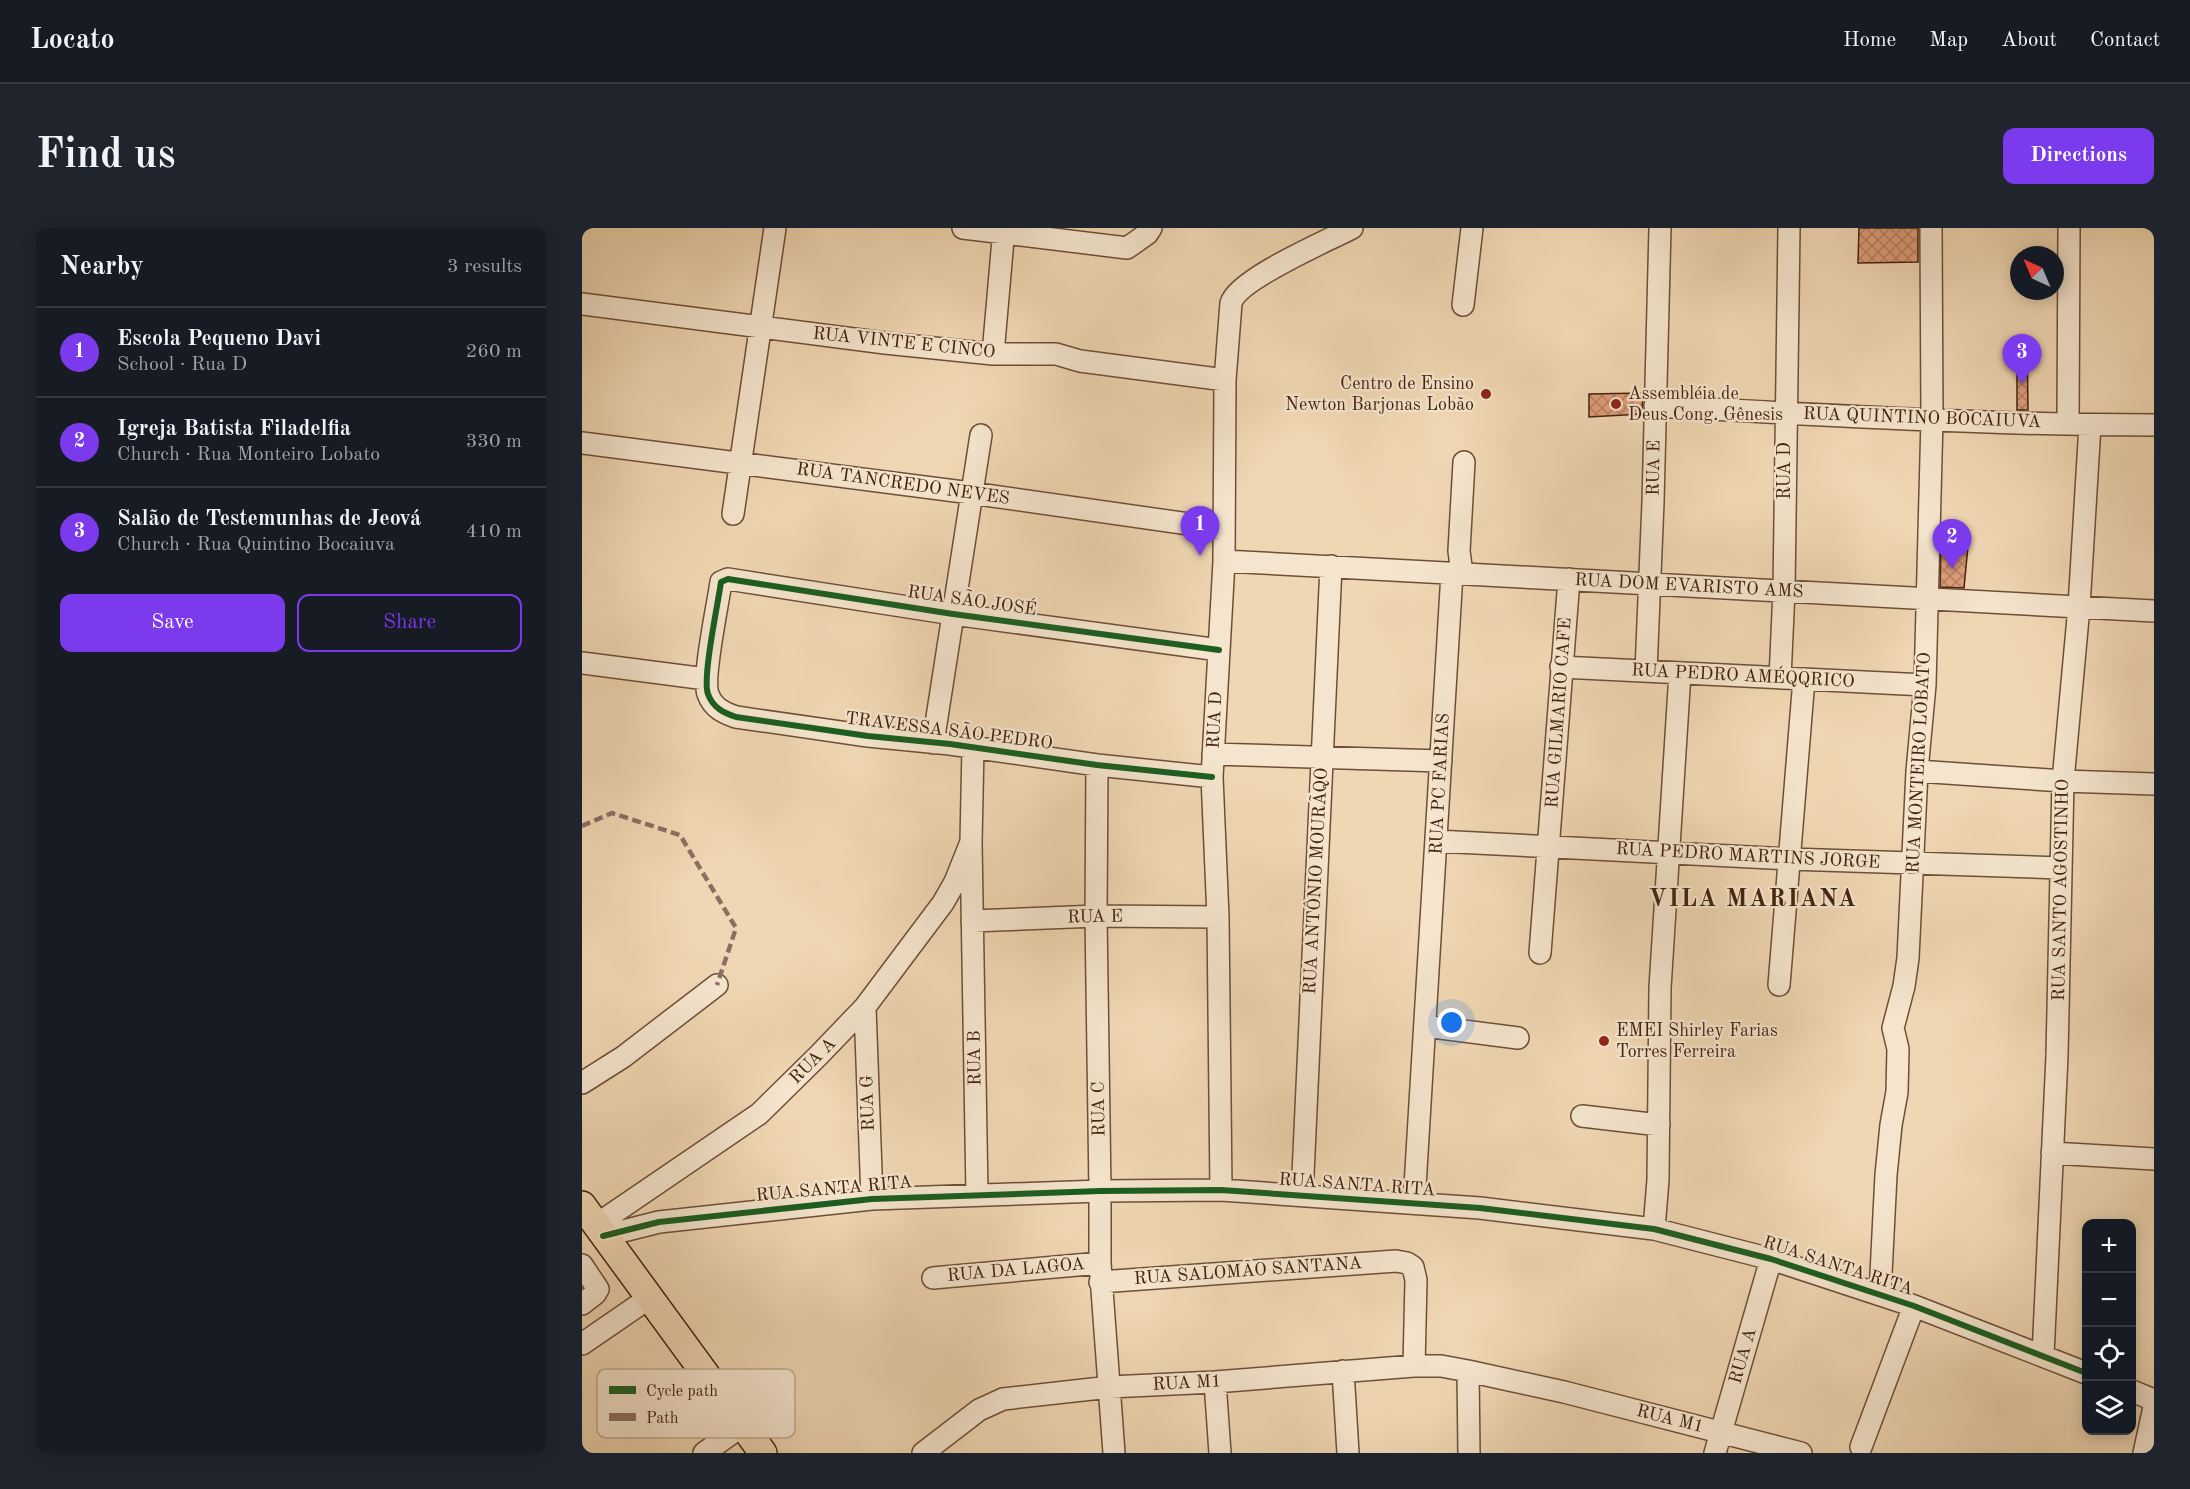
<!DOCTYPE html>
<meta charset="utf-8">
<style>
:root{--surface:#171b24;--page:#20242c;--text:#f1f3f6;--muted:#9ea1a6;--line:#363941;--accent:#7c3aed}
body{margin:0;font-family:"Old Standard TT",serif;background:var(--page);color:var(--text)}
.controls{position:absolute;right:18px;bottom:18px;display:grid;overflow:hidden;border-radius:12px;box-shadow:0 3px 15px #0003}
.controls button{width:54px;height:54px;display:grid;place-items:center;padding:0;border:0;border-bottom:2px solid var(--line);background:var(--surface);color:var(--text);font:30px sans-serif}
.compass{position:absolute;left:1428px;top:18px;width:54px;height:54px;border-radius:50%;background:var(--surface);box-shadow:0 3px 15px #0003;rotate:316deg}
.you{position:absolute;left:870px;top:795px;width:21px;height:21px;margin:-15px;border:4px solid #fff;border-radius:50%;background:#1a73e8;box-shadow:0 0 0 9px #1a73e833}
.badge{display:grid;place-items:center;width:39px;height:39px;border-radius:50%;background:var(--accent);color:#fff;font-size:20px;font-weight:700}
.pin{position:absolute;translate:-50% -50px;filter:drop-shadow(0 2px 3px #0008)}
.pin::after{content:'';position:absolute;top:32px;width:21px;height:18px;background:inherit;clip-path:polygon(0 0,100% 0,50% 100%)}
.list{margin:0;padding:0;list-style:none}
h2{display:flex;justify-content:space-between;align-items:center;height:78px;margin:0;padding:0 24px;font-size:26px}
h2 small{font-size:20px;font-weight:400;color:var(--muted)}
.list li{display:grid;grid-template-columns:39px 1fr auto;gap:18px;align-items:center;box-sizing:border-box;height:90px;padding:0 24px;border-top:2px solid var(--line)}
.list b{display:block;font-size:22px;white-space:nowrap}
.list p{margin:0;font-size:20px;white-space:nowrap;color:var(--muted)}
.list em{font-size:20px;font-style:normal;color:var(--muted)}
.actions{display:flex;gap:12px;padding:18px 24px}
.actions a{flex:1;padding:14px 0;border:2px solid var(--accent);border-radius:12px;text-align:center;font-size:21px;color:var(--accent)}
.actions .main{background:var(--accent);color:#fff}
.icon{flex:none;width:33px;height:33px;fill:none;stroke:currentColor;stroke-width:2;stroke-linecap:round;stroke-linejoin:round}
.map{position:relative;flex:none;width:1572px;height:1225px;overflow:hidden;border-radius:12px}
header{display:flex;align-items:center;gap:36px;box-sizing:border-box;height:84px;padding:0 30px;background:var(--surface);border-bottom:2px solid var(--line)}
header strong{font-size:28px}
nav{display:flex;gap:33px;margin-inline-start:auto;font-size:21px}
.intro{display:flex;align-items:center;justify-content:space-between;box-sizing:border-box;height:144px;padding:0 36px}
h1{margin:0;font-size:42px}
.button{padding:15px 27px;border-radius:12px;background:var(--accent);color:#fff;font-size:21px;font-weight:700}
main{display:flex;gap:36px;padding:0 36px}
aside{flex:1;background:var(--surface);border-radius:12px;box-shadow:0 3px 15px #0003}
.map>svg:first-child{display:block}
.building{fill:url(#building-cross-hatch);stroke:#42220d;stroke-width:1.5}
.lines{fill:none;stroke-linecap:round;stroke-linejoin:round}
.minor-casing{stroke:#6e4f36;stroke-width:24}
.major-casing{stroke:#42220d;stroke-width:30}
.minor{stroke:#f5e5ce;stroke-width:21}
.major{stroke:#f0d7b3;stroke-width:27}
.quiet{stroke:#8d6e63;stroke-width:4.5;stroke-dasharray:9 4.5;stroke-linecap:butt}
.cycleway-casing{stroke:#f5e5ce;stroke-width:10}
.cycleway{stroke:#1b5e20;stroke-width:6}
.poi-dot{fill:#8f2418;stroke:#f5e5ce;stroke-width:2}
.labels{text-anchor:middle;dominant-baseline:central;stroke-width:4.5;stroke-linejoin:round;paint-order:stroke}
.street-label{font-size:18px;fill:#42220d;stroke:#f5e5ce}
.poi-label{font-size:18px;fill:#42220d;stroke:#f5e5ce;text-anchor:start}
.district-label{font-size:24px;font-weight:bold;letter-spacing:1.5px;fill:#42220d;stroke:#f5e5ce}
.key{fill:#f5e5ce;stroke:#bfaa94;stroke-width:1.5}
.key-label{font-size:16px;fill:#42220d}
</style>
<header>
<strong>Locato</strong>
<nav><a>Home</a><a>Map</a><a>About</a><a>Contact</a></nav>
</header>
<div class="intro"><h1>Find us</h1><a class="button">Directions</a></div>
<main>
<aside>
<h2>Nearby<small>3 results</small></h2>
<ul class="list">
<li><span class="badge">1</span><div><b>Escola Pequeno Davi</b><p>School · Rua D</p></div><em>260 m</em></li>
<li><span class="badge">2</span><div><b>Igreja Batista Filadelfia</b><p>Church · Rua Monteiro Lobato</p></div><em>330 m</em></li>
<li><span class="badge">3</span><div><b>Salão de Testemunhas de Jeová</b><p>Church · Rua Quintino Bocaiuva</p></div><em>410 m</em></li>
</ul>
<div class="actions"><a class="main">Save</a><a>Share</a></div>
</aside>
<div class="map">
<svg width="1572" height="1225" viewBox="0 0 1572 1225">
<defs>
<pattern id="building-cross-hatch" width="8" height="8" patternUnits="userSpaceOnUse" patternTransform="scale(1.5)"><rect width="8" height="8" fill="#e09e7b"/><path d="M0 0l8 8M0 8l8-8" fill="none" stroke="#b78063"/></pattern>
</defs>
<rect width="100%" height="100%" fill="#f0d7b3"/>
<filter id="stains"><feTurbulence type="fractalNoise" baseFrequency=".00333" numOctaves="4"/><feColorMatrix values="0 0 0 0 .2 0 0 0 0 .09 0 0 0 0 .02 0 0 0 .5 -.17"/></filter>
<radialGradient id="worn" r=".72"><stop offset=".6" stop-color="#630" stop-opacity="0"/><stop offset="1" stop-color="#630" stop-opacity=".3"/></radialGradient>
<path class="building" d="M1277,0h59v34l-60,1z
M1435,111h10l1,71h-11z
M1061,165l-1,21 -53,3v-23z
M1386,318l-4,42 -24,-1 1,-40z"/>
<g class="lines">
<g class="minor-casing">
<path id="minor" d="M381,0l164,20 20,-14 4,-6
M0,76l303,39 108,11h63l24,7 145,19
M881,77l9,-77
M411,126l11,-126
M1073,178c166,9 333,19 499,19
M1486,196l1,-196
M0,215l389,50 253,36
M151,286l42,-286
M642,333l930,50
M880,345l-3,-22 5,-89
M0,435l124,16
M979,439l364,18
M1064,443l7,-169 7,-274
M1198,450l4,-87 5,-363
M351,515l48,-308
M391,519l-2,95 6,353
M631,526l228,7
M515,537l-1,151 4,275v72l14,190
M1335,543l146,10 91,3
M630,549l-115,-12 -147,-21 -82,-8 -132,-19c-12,-4 -23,-9 -28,-23 -6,-16 10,-90 13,-112l7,-3 225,35 266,36
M854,613l354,18 271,9
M390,693l124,-5 122,1
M958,725l29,-374
M1197,757l25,-306
M283,779l7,192
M843,798l93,12
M0,855l41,-26 94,-72
M1000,888l77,9
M1470,925l102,6
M639,962l-3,-273 -6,-140 12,-216 1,-181 6,-77c7,-24 96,-62 121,-75
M720,968l29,-630
M832,975l38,-630
M14,997l163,-111 60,-59 46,-48 78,-104 12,-21 16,-40
M1072,1001l4,-49 2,-192 20,-315
M21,1008l56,-14 213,-23 228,-8 121,-1 259,18 174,21 117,30 143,47 172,67
M0,1037l16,24 -3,5 -13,10
M351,1050l167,-15
M518,1054l296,-21 11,2 6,4 3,13 -2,86
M1298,1066l6,-119 5,-50 6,-33 1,-43 -5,-21 11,-42 4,-28 9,-187 8,-86 7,-266 -1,-191
M0,1116l67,-46
M1461,1128l14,-300 6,-275 16,-174 11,-182
M761,1143l5,82
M886,1143l96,21 237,61
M633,1154l5,71
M1550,1163l22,9
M1279,1219l53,-141
M122,1225l38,-27
M341,1225l56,-43 24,-11 107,-12 105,-5 199,-16h27l27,5 1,82
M1133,1225l56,-194
M1562,1225l10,-46"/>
</g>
<g class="major-casing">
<path id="major" d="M0,977l181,248"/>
</g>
<use href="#minor" class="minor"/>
<use href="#major" class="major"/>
<path class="quiet" d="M0,598l30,-13 68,22 56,93 -19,57"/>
<g class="cycleway-casing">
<path id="cycleway" d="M630,549l-115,-12 -147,-21 -82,-8 -132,-19c-12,-4 -23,-9 -28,-23 -6,-16 10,-90 13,-112l7,-3 225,35 266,36
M21,1008l56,-14 213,-23 228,-8 121,-1 259,18 174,21 117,30 143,47 172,67"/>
</g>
<use href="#cycleway" class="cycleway"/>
</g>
<g class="poi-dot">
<circle cx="904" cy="166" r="6"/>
<circle cx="1034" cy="176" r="6"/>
<circle cx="1022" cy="813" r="6"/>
</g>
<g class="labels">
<g class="street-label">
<text transform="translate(322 115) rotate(6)">RUA VINTE E CINCO</text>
<text transform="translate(1340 190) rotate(2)">RUA QUINTINO BOCAIUVA</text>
<text transform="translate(1072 240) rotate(-89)">RUA E</text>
<text transform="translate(1203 243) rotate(-90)">RUA D</text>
<text transform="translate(321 256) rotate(8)">RUA TANCREDO NEVES</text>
<text transform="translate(1107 358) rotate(3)">RUA DOM EVARISTO AMS</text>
<text transform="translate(390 373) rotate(8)">RUA SÃO JOSÉ</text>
<text transform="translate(1161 448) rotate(3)">RUA PEDRO AMÉQQRICO</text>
<text transform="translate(977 485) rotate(-86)">RUA GILMARIO CAFE</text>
<text transform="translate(633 492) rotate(-87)">RUA D</text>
<text transform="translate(367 503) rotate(7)">TRAVESSA SÃO PEDRO</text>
<text transform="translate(1337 535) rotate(-87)">RUA MONTEIRO LOBATO</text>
<text transform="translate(858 556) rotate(-87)">RUA PC FARIAS</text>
<text transform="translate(1166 628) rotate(3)">RUA PEDRO MARTINS JORGE</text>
<text transform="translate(734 653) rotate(-87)">RUA ANTÔNIO MOURÃQO</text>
<text transform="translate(1479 662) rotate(-89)">RUA SANTO AGOSTINHO</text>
<text transform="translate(513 689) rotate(-1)">RUA E</text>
<text transform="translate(393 830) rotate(-91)">RUA B</text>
<text transform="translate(231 833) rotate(-45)">RUA A</text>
<text transform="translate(286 875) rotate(-92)">RUA G</text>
<text transform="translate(517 881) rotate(-91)">RUA C</text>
<text transform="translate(775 957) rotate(4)">RUA SANTA RITA</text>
<text transform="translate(252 961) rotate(-5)">RUA SANTA RITA</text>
<text transform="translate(1256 1038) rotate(18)">RUA SANTA RITA</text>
<text transform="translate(434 1042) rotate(-5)">RUA DA LAGOA</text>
<text transform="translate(666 1043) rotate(-4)">RUA SALOMÃO SANTANA</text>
<text transform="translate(1161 1128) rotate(-74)">RUA A</text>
<text transform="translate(605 1155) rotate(-3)">RUA M1</text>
<text transform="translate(1088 1191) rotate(14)">RUA M1</text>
</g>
<g class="poi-label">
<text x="892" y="156" text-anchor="end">Centro de Ensino<tspan x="892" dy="21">Newton Barjonas Lobão</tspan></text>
<text x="1046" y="166">Assembléia de<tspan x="1046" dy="21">Deus Cong. Gênesis</tspan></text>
<text x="1034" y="803">EMEI Shirley Farias<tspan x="1034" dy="21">Torres Ferreira</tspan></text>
</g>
<g class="district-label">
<text x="1171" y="672">VILA MARIANA</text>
</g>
</g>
<rect x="15" y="1141" width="198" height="69" rx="9" class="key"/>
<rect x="27" y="1158" width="27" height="8" fill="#1b5e20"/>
<rect x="27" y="1185" width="27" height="8" fill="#8d6e63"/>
<g class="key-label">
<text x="64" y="1168">Cycle path</text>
<text x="64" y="1195">Path</text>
</g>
<rect width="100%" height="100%" filter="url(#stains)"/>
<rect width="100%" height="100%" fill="url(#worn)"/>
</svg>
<div class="controls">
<button>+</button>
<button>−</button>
<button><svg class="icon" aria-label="locate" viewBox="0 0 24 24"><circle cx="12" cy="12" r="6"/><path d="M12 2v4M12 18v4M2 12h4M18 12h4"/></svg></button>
<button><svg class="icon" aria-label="layers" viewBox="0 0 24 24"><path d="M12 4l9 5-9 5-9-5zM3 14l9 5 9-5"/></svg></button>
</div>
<svg class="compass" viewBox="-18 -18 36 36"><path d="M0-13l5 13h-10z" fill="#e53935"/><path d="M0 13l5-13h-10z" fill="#9ea1a6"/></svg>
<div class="you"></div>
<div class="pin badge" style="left:618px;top:328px">1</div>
<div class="pin badge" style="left:1370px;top:341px">2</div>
<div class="pin badge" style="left:1440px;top:156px">3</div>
</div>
</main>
